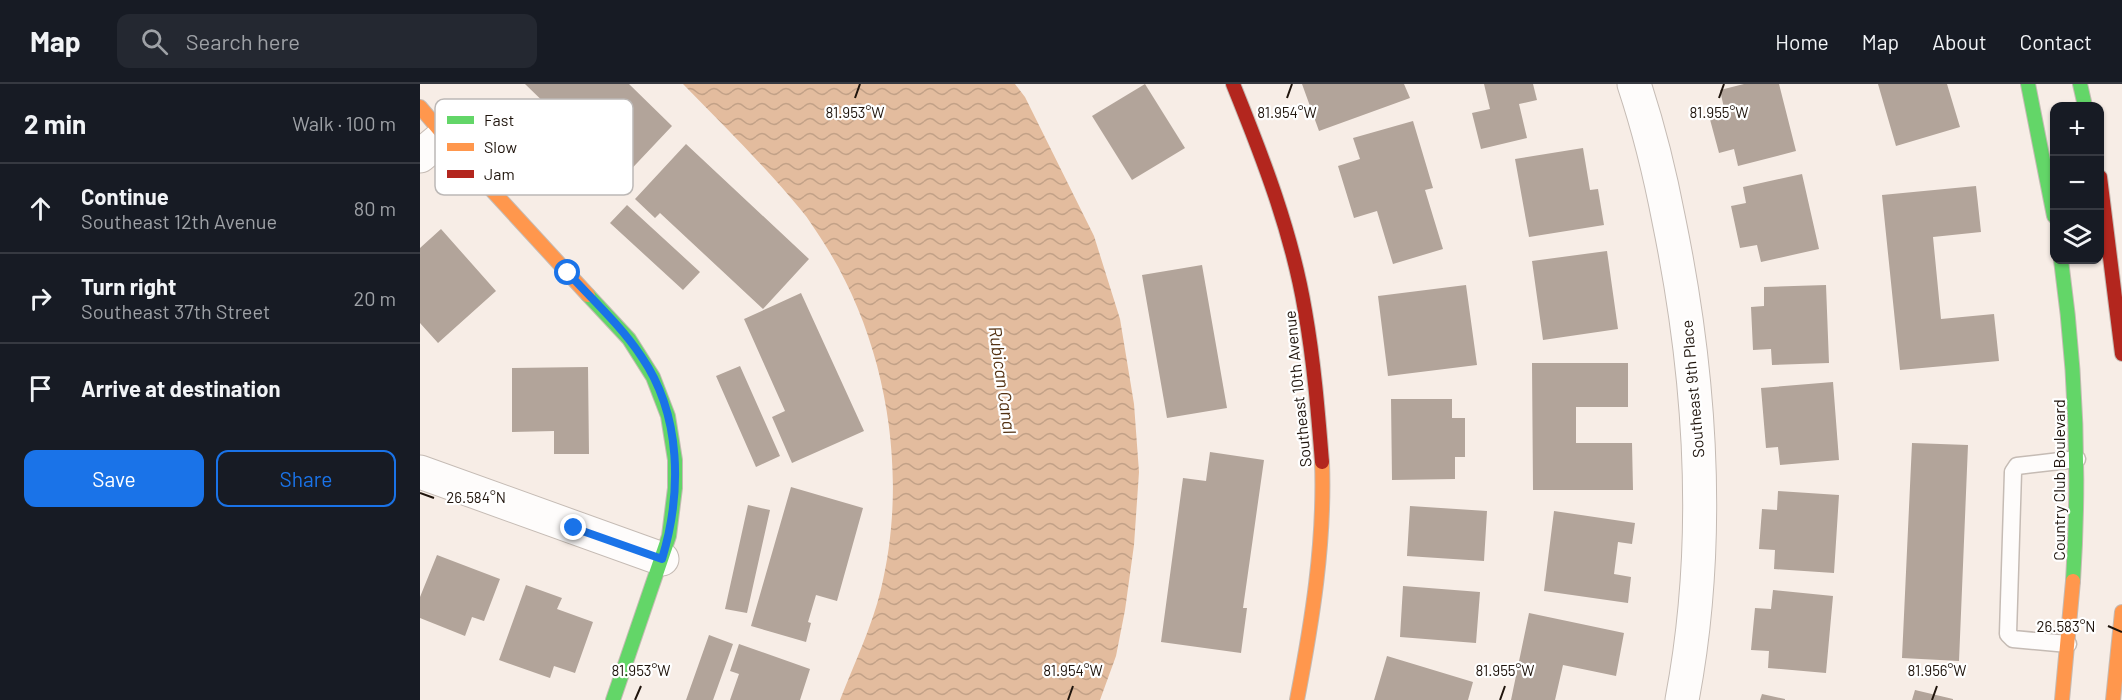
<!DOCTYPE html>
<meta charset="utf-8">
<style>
:root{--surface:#171b24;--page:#242831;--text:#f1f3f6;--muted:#9ea1a6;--line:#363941;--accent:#1a73e8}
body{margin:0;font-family:Barlow,sans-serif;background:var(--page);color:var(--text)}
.controls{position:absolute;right:18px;top:18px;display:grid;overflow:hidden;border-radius:12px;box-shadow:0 2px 4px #0004}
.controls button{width:54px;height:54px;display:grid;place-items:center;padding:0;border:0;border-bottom:2px solid var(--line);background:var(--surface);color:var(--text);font:30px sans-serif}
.stop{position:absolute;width:18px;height:18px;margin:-14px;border:4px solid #1a73e8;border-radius:50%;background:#fff}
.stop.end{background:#1a73e8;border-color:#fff;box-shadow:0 2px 6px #0008}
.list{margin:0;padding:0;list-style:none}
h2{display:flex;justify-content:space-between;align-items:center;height:78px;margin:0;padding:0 24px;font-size:26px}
h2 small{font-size:20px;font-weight:400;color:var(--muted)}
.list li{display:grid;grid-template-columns:39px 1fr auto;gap:18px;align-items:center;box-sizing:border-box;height:90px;padding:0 24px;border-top:2px solid var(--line)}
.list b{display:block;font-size:22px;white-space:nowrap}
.list p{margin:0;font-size:20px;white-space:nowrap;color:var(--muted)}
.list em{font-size:20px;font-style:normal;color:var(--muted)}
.actions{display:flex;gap:12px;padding:18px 24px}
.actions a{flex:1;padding:14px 0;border:2px solid var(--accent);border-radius:12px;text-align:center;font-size:21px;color:var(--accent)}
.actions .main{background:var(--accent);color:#fff}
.icon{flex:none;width:33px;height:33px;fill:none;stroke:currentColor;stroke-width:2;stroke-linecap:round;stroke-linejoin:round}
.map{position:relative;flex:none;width:1702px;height:616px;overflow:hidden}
header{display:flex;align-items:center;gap:36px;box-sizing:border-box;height:84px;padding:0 30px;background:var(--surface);border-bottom:2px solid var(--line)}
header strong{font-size:28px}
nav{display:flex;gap:33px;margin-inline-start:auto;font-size:21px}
.search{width:420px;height:54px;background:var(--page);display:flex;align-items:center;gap:15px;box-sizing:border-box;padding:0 21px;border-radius:12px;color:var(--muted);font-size:22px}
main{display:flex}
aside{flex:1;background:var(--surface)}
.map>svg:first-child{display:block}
.water{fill:url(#water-waves)}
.building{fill:#b2a49a}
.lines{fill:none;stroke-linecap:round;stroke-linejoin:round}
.lane-casing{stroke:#c5bbb4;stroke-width:19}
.street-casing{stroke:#c5bbb4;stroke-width:35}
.fast-casing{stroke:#c5bbb4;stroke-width:16}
.slow-casing{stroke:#c5bbb4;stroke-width:16}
.jam-casing{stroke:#c5bbb4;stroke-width:16}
.lane{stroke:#fefcfb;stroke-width:16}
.street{stroke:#fefcfb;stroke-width:33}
.fast{stroke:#63d668;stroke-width:14}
.slow{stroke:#ff974d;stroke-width:14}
.jam{stroke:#b3261e;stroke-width:14}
.route{stroke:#1a73e8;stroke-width:8}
.ticks{fill:none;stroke:#1f140c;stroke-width:2}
.labels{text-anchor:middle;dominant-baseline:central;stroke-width:4.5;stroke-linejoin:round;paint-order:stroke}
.street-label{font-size:16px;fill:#1f140c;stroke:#fff}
.water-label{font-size:18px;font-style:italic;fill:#543213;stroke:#fff}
.key{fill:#fff;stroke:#bcb8b6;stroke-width:1.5}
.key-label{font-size:16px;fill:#1f140c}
.ticks-label{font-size:15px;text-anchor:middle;fill:#1f140c;stroke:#fff;stroke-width:4.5;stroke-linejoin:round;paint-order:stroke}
</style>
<header>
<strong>Map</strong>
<div class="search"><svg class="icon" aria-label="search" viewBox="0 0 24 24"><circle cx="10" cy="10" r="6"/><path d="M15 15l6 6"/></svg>Search here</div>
<nav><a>Home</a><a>Map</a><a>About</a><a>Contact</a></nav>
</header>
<main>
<aside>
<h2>2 min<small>Walk · 100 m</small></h2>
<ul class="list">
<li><svg class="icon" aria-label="ahead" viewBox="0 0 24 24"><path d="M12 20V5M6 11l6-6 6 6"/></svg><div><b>Continue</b><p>Southeast 12th Avenue</p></div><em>80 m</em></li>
<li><svg class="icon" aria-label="right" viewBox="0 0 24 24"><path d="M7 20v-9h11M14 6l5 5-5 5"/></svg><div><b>Turn right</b><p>Southeast 37th Street</p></div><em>20 m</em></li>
<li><svg class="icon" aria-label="arrive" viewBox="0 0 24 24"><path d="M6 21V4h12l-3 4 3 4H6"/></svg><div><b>Arrive at destination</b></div></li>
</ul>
<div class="actions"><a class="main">Save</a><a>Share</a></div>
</aside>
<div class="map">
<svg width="1702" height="616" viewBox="0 0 1702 616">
<defs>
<pattern id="water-waves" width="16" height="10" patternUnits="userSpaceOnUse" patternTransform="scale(1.5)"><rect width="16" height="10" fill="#e3bc9e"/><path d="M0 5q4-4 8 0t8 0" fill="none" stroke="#c2a187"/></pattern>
</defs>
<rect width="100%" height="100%" fill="#f7ede6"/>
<path class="water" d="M263,0h332l10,13 69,139 26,83 14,85 5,68 -5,73 -9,65 -9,46 -16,44h-260c14,-36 32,-73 41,-111 28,-116 6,-249 -59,-349 -7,-10 -13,-21 -21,-30 -36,-44 -78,-85 -118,-126z"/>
<path class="building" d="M105,0h104l43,42 -51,54 -21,-20 -20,22 -29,-27 29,-31 -17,-16 -6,7z
M725,0l40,64 -53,32 -40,-64z
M882,0h102l6,14 -91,33z
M1064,0h49l4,16 -18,4 8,34 -46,11 -9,-36 18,-4z
M1324,0h35l17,67 -58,15 -4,-17 -15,4 -11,-41 16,-4 -4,-18z
M1458,0h69l13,43 -64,19z
M993,37l20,67 -8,2 18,59 -50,15 -16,-53 -23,7 -16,-52 22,-7 -7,-21z
M266,60l123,115 -46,50 -103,-96 -5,5 -20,-19z
M1163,64l7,42 8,-1 6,36 -75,12 -14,-78z
M1382,90l17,75 -58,13 -4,-17 -17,3 -9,-42 15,-3 -3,-16z
M1556,102l5,46 -48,5 8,82 53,-5 5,47 -99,9 -18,-175z
M207,121l73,67 -17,18 -73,-67z
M21,145l55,62 -58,52 -18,-20v-75z
M1187,167l11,78 -75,11 -11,-79z
M782,181l25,143 -60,10 -25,-143z
M1046,201l11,80 -89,11 -10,-80z
M1406,201l3,78 -57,2 -1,-16 -18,1 -2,-43 13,-1v-19z
M381,209l63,138 -72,32 -20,-46 13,-6 -41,-92z
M1112,279h96v44h-52v36h56l1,47h-100z
M320,282l40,90 -24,11 -40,-91z
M168,283l1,87h-35v-23l-42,1v-64z
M1413,298l6,78 -59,5 -2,-18 -12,1 -5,-60z
M971,315h61v19h13v39h-10v22l-63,1z
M1492,359l56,2 -9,216 -57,-3z
M790,368l54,8 -21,148h4l-6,45 -80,-11 22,-164 23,3z
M371,403l72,21 -26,93 -21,-6 -8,27 3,1 -5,19 -55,-16z
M1358,407l61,4 -5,78 -60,-4 1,-19 -16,-1 3,-40 15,1z
M328,421l22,5 -23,103 -22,-4z
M990,422l77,5 -3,50 -77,-5z
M1134,427l81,12 -3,21 -14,-2 -4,32 17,3 -3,26 -84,-12z
M17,471l63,24 -16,42 -12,-4 -7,19 -45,-18v-21z
M106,501l36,13 -5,11 36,13 -18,51 -21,-7 -4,12 -51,-18z
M983,502l77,6 -4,51 -76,-6z
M1353,506l60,6 -7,77 -58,-5 1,-17 -18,-1 4,-42 16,1z
M1109,529l95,20 -8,43 -53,-11 -8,35h-44z
M289,551l24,9 -20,56h-27z
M319,560l71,25 -10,31h-70l9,-26 -9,-3z
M967,572l86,26 -5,18h-94z
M1495,606l38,9v1h-41z
M1342,610l23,5v1h-25z"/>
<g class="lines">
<g class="lane-casing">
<path id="lane" d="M1648,560l-55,-5 -5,-5 5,-162 4,-6 60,-7"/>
</g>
<g class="street-casing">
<path id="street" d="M1214,0c15,45 26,90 35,137 32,156 43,321 13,479
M0,72l24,-20
M0,388l242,87"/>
</g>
<g class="fast-casing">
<path id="fast" d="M1608,0l26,132
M1660,0l5,22
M1641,176c15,107 19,213 12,321
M168,211l41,44 24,38 15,39 7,44v28l-6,48 -56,164"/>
</g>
<g class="slow-casing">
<path id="slow" d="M0,23l57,67 111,121
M877,616c15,-78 28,-157 25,-238
M1642,616l11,-119
M1693,616l9,-88"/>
</g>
<g class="jam-casing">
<path id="jam" d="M813,0c30,74 59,149 72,227 9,51 13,101 17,151
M1680,93l22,177"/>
</g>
<use href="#lane" class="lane"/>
<use href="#street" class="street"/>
<use href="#fast" class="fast"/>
<use href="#slow" class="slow"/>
<use href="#jam" class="jam"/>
</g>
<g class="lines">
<path class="route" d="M148,189c25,27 53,53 73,83 41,59 41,137 21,203l-88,-31"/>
</g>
<path class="ticks" d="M435,14l5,-14M867,14l5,-14M1299,14l5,-14M0,409l14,5M1688,542l14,6M215,616l6,-14M648,616l5,-14M1080,616l5,-14M1512,616l5,-14"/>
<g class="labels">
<g class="street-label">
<text transform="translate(877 305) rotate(-96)">Southeast 10th Avenue</text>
<text transform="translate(1272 305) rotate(-95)">Southeast 9th Place</text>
<text transform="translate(1638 396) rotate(-90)">Country Club Boulevard</text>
</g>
<g class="water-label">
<text transform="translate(583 296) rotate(82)">Rubican Canal</text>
</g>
</g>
<rect x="15" y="15" width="198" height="96" rx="9" class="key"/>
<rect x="27" y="32" width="27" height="8" fill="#63d668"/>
<rect x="27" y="59" width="27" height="8" fill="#ff974d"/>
<rect x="27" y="86" width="27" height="8" fill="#b3261e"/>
<g class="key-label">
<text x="64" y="42">Fast</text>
<text x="64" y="69">Slow</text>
<text x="64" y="96">Jam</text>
</g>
<g class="ticks-label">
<text x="435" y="34">81.953°W</text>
<text x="867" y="34">81.954°W</text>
<text x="1299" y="34">81.955°W</text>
<text x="56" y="419">26.584°N</text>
<text x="1646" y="548">26.583°N</text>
<text x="221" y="592">81.953°W</text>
<text x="653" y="592">81.954°W</text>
<text x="1085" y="592">81.955°W</text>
<text x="1517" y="592">81.956°W</text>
</g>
</svg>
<div class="controls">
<button>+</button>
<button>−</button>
<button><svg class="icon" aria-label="layers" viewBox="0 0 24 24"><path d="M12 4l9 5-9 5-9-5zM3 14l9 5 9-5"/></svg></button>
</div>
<div class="stop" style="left:148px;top:189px"></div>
<div class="stop end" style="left:154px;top:444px"></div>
</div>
</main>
